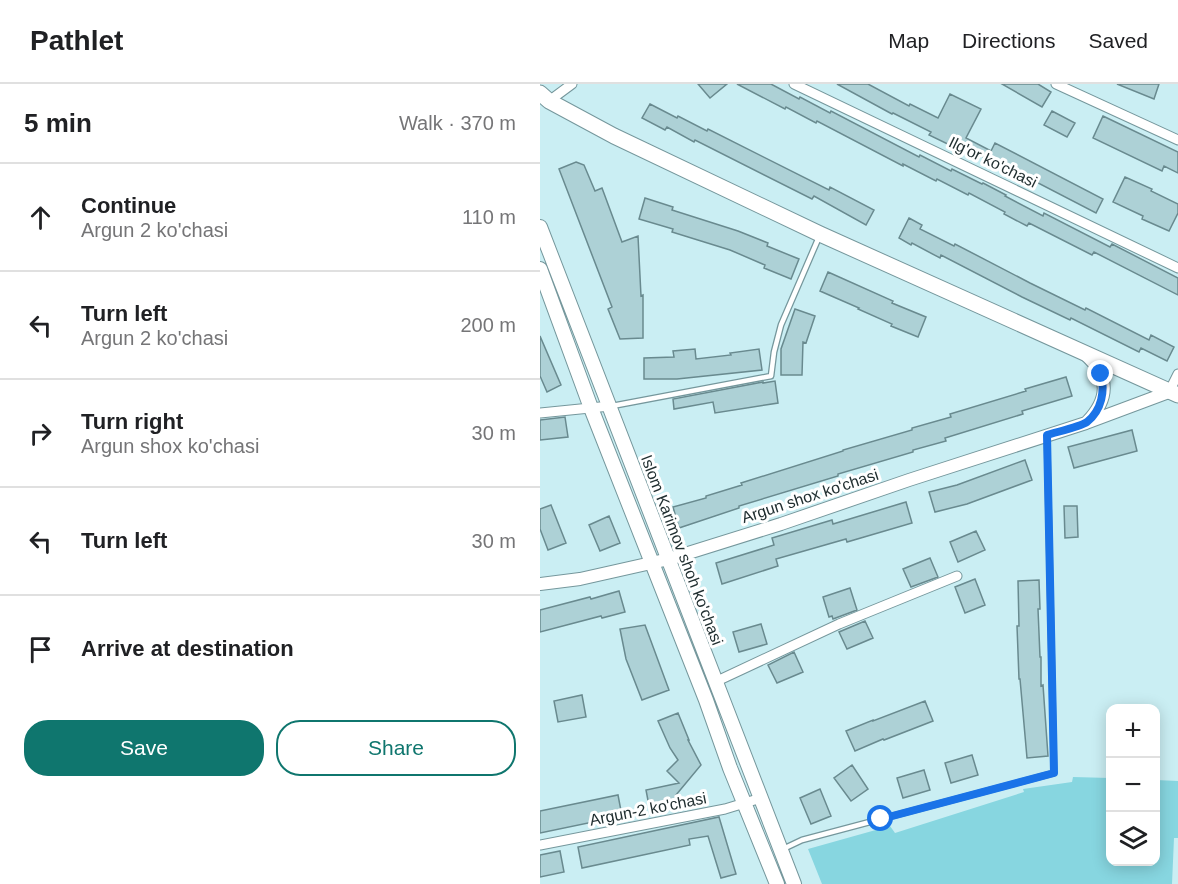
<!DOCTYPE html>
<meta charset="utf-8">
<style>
:root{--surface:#fff;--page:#f2f2f2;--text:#202124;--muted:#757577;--line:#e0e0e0;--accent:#0f766e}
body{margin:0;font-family:Helvetica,sans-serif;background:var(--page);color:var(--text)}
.controls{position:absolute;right:18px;bottom:18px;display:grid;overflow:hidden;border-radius:12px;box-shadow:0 3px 15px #0003}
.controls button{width:54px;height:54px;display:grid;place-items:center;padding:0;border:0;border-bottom:2px solid var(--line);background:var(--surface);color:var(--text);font:30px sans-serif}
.stop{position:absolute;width:18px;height:18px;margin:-14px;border:4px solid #1a73e8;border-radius:50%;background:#fff}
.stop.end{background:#1a73e8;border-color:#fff;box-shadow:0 2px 6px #0008}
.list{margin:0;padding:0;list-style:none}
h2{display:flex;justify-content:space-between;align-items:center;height:78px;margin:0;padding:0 24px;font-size:26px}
h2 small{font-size:20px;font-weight:400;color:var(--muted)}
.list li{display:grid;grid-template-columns:39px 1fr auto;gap:18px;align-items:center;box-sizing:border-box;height:108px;padding:0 24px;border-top:2px solid var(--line)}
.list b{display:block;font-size:22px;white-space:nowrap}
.list p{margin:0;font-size:20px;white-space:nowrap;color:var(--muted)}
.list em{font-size:20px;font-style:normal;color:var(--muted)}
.actions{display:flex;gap:12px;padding:18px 24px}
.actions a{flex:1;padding:14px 0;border:2px solid var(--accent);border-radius:24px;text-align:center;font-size:21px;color:var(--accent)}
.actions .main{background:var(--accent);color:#fff}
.icon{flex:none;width:33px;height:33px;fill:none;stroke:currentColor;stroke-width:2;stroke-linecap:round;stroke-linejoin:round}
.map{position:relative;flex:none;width:638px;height:800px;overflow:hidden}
header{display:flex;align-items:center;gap:36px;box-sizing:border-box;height:84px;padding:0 30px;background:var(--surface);border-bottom:2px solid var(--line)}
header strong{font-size:28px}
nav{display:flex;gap:33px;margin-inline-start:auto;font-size:21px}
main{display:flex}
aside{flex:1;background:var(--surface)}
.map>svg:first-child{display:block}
.green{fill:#87d6e0}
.building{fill:#add1d6;stroke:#698a8f;stroke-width:1.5}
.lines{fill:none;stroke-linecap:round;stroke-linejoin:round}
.service-casing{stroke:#75979c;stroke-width:7}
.minor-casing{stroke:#75979c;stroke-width:11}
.tertiary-casing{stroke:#75979c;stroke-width:14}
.secondary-casing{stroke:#75979c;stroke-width:16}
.primary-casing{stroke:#75979c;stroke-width:17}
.service{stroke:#fff;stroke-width:4.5}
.minor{stroke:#fff;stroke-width:9}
.tertiary{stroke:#fff;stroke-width:12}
.secondary{stroke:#fff;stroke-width:14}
.primary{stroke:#fff;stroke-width:15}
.route{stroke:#1a73e8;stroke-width:8}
.labels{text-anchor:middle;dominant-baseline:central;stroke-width:6;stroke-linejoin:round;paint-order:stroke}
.street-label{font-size:16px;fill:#212f31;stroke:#fff}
</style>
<header>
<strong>Pathlet</strong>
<nav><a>Map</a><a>Directions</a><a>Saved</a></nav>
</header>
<main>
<aside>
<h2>5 min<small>Walk · 370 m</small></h2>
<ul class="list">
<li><svg class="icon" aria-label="ahead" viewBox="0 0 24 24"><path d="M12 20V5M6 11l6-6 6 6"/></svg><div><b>Continue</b><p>Argun 2 ko'chasi</p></div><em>110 m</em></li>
<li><svg class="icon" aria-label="left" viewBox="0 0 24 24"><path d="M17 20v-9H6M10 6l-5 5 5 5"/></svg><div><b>Turn left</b><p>Argun 2 ko'chasi</p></div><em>200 m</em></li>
<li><svg class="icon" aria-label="right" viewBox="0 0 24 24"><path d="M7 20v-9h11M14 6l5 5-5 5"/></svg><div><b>Turn right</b><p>Argun shox ko'chasi</p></div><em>30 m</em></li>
<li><svg class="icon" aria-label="left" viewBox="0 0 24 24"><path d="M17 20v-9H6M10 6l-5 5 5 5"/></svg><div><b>Turn left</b></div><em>30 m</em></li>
<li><svg class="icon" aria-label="arrive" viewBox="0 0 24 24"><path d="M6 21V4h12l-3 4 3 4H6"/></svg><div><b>Arrive at destination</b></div></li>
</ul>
<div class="actions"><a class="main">Save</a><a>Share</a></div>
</aside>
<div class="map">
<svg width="638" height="800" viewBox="0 0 638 800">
<rect width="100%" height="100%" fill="#caeef3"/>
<path class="green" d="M533,693l37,1v84h46v-82l22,1v57h-4l-2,46h-350l-14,-35 82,-23 5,7 129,-41 -1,-3 49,-7z"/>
<path class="building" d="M158,0h29l-17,14z
M197,0h34l28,15 1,-2 30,16 1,-2 88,46 1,-2 31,16 1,-2 30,15 1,-1 23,12 -1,1 38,20 1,-3 66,34 2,-3 66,34v17l-84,-43 -2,3 -63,-32 -2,3 -23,-12 1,-2 -36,-19 -1,2 -31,-16 -1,2 -33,-17v2l-86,-45 -1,2 -30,-16 -1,2z
M297,0h31l41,22 1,-2 28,14 12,-24 31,15 -15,29 25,13 4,-8 108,56 -7,14 -77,-40 -1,2 -56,-29 -2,4 -31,-15 2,-3 -38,-19 -1,1z
M462,0h36l13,8 -9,15z
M577,0h42l-5,15z
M110,20l27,14 1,-2 29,15 1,-2 121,61 1,-3 44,23 -8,15 -52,-29 -2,3 -117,-59 -1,2 -27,-15 -2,3 -23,-12z
M512,27l23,12 -8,14 -23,-12z
M563,32l75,36v21l-14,-7 -2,5 -69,-33z
M36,78l8,3 11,26 7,-3 20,54 16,-6 3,60 2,-1v43l-23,1 -12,-30 4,-2 -53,-138z
M585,93l27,12 -1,2 27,13v9l-9,18 -27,-12 1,-3 -30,-14z
M105,114l28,9 -1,3 66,21 30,12 -1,3 32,13 -8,20 -27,-11 1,-3 -35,-15 -58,-18 1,-3 -34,-10z
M369,134l13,7 -2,4 34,17 1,-2 75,39 55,27 1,-2 63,32 2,-5 23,12 -7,14 -26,-13 -2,4 -68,-34 -1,2 -48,-23 -81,-42 -1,3 -28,-15 -1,2 -12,-7z
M288,188l65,29 -1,2 34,14 -8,20 -27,-11 1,-2 -34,-15 1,-1 -39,-17z
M255,225l20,7 -9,27 -3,-1 -1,33h-21v-26z
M0,252l21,49 -14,7 -7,-16z
M155,265l1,10 35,-4 -1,-2 29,-4 3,21 -85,9h-33v-21l30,-1 -1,-6z
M526,293l6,19 -50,15 1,3 -78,24 1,3 -33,9v2l-75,22v2l-99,30v2l-60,20 -6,-21 33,-9v-2l36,-11 -1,-2 102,-32v-1l69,-20v-2l39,-11 -1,-3 76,-23 -1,-2z
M235,297l3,22 -63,10 -2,-11 -39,7 -1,-10 90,-17v1z
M25,333l3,20 -28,3v-20z
M592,346l5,21 -63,17 -6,-21z
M485,376l7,20 -65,24 -32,8 -6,-20 28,-7z
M366,418l6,21 -65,19 -1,-3 -70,20 2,7 -56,18 -6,-21 58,-18 -2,-7 60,-18 1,4z
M11,421l15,38 -18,7 -8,-21v-20z
M524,422h13l1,31 -13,1z
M69,432l11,27 -20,8 -11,-26z
M436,447l9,19 -27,12 -8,-20z
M390,474l8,19 -27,10 -8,-18z
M435,495l10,26 -20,8 -10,-26z
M499,496l1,29h-2l2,48h1v29l2,-1 5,71 -21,2 -7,-79h-1l-2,-53h2l-1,-45z
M310,504l7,22 -24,9 -1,-3 -3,1 -6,-20z
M79,507l6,21 -23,6 -1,-2 -61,16v-22l50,-13 1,2z
M325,537l8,17 -26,11 -8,-17z
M221,540l6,20 -28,8 -6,-20z
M105,541l24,65 -27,10 -16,-41 -6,-30z
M254,568l9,20 -26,11 -9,-18z
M42,611l4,22 -28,5 -4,-21z
M385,617l8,20 -49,19 -1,-1 -28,12 -9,-20 27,-11v1z
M138,629l11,27h-1l13,25 -25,30 2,10 -28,6 -4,-21 33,-7 -12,-12 11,-11 -8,-12 -12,-27z
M432,671l6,20 -27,8 -6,-20z
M312,681l16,24 -17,12 -17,-23z
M384,686l6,20 -27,8 -6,-20z
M280,705l11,27 -20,8 -11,-26z
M78,711l4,21 -82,17v-22z
M179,733l17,57 -15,4 -13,-42 -19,3 1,6 -108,23 -4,-21z
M20,767l4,21 -24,5v-22z"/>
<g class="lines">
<g class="service-casing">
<path id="service" d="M72,322l159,-30 3,-24 7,-27 38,-88
M243,765l19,-9 252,-67 -7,-337"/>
</g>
<g class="minor-casing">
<path id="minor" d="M254,0l384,184
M516,0l122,56
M9,17l23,-17
M629,308l9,-18
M0,329l70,-7
M175,598l124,-58 118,-48
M0,761l185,-36 36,-11"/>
</g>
<g class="tertiary-casing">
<path id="tertiary" d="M546,271c24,22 23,44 1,67
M0,500l40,-5 89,-20 112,-35 128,-44 177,-57 83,-31"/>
</g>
<g class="secondary-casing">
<path id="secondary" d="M0,143c86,219 168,439 254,657
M0,185l51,139 115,292 24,68 47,116"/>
</g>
<g class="primary-casing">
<path id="primary" d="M0,9l9,8 65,35 206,98 358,161"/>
</g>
<use href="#service" class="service"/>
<use href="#minor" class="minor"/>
<use href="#tertiary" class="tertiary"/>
<use href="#secondary" class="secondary"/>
<use href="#primary" class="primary"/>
</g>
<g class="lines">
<path class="route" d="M341,735l173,-46 -7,-338c9,-3 33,-8 40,-13 15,-12 18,-31 14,-48"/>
</g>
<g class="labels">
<g class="street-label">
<text transform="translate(453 78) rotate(26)">Ilg'or ko'chasi</text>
<text transform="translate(270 412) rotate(-18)">Argun shox ko'chasi</text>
<text transform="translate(142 466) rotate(69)">Islom Karimov shoh ko'chasi</text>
<text transform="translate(108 725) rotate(-11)">Argun-2 ko'chasi</text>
</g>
</g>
</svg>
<div class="controls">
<button>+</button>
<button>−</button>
<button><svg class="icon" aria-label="layers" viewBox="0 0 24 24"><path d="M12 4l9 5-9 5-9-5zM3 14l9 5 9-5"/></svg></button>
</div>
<div class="stop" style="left:341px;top:735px"></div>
<div class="stop end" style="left:561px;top:290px"></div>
</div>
</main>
